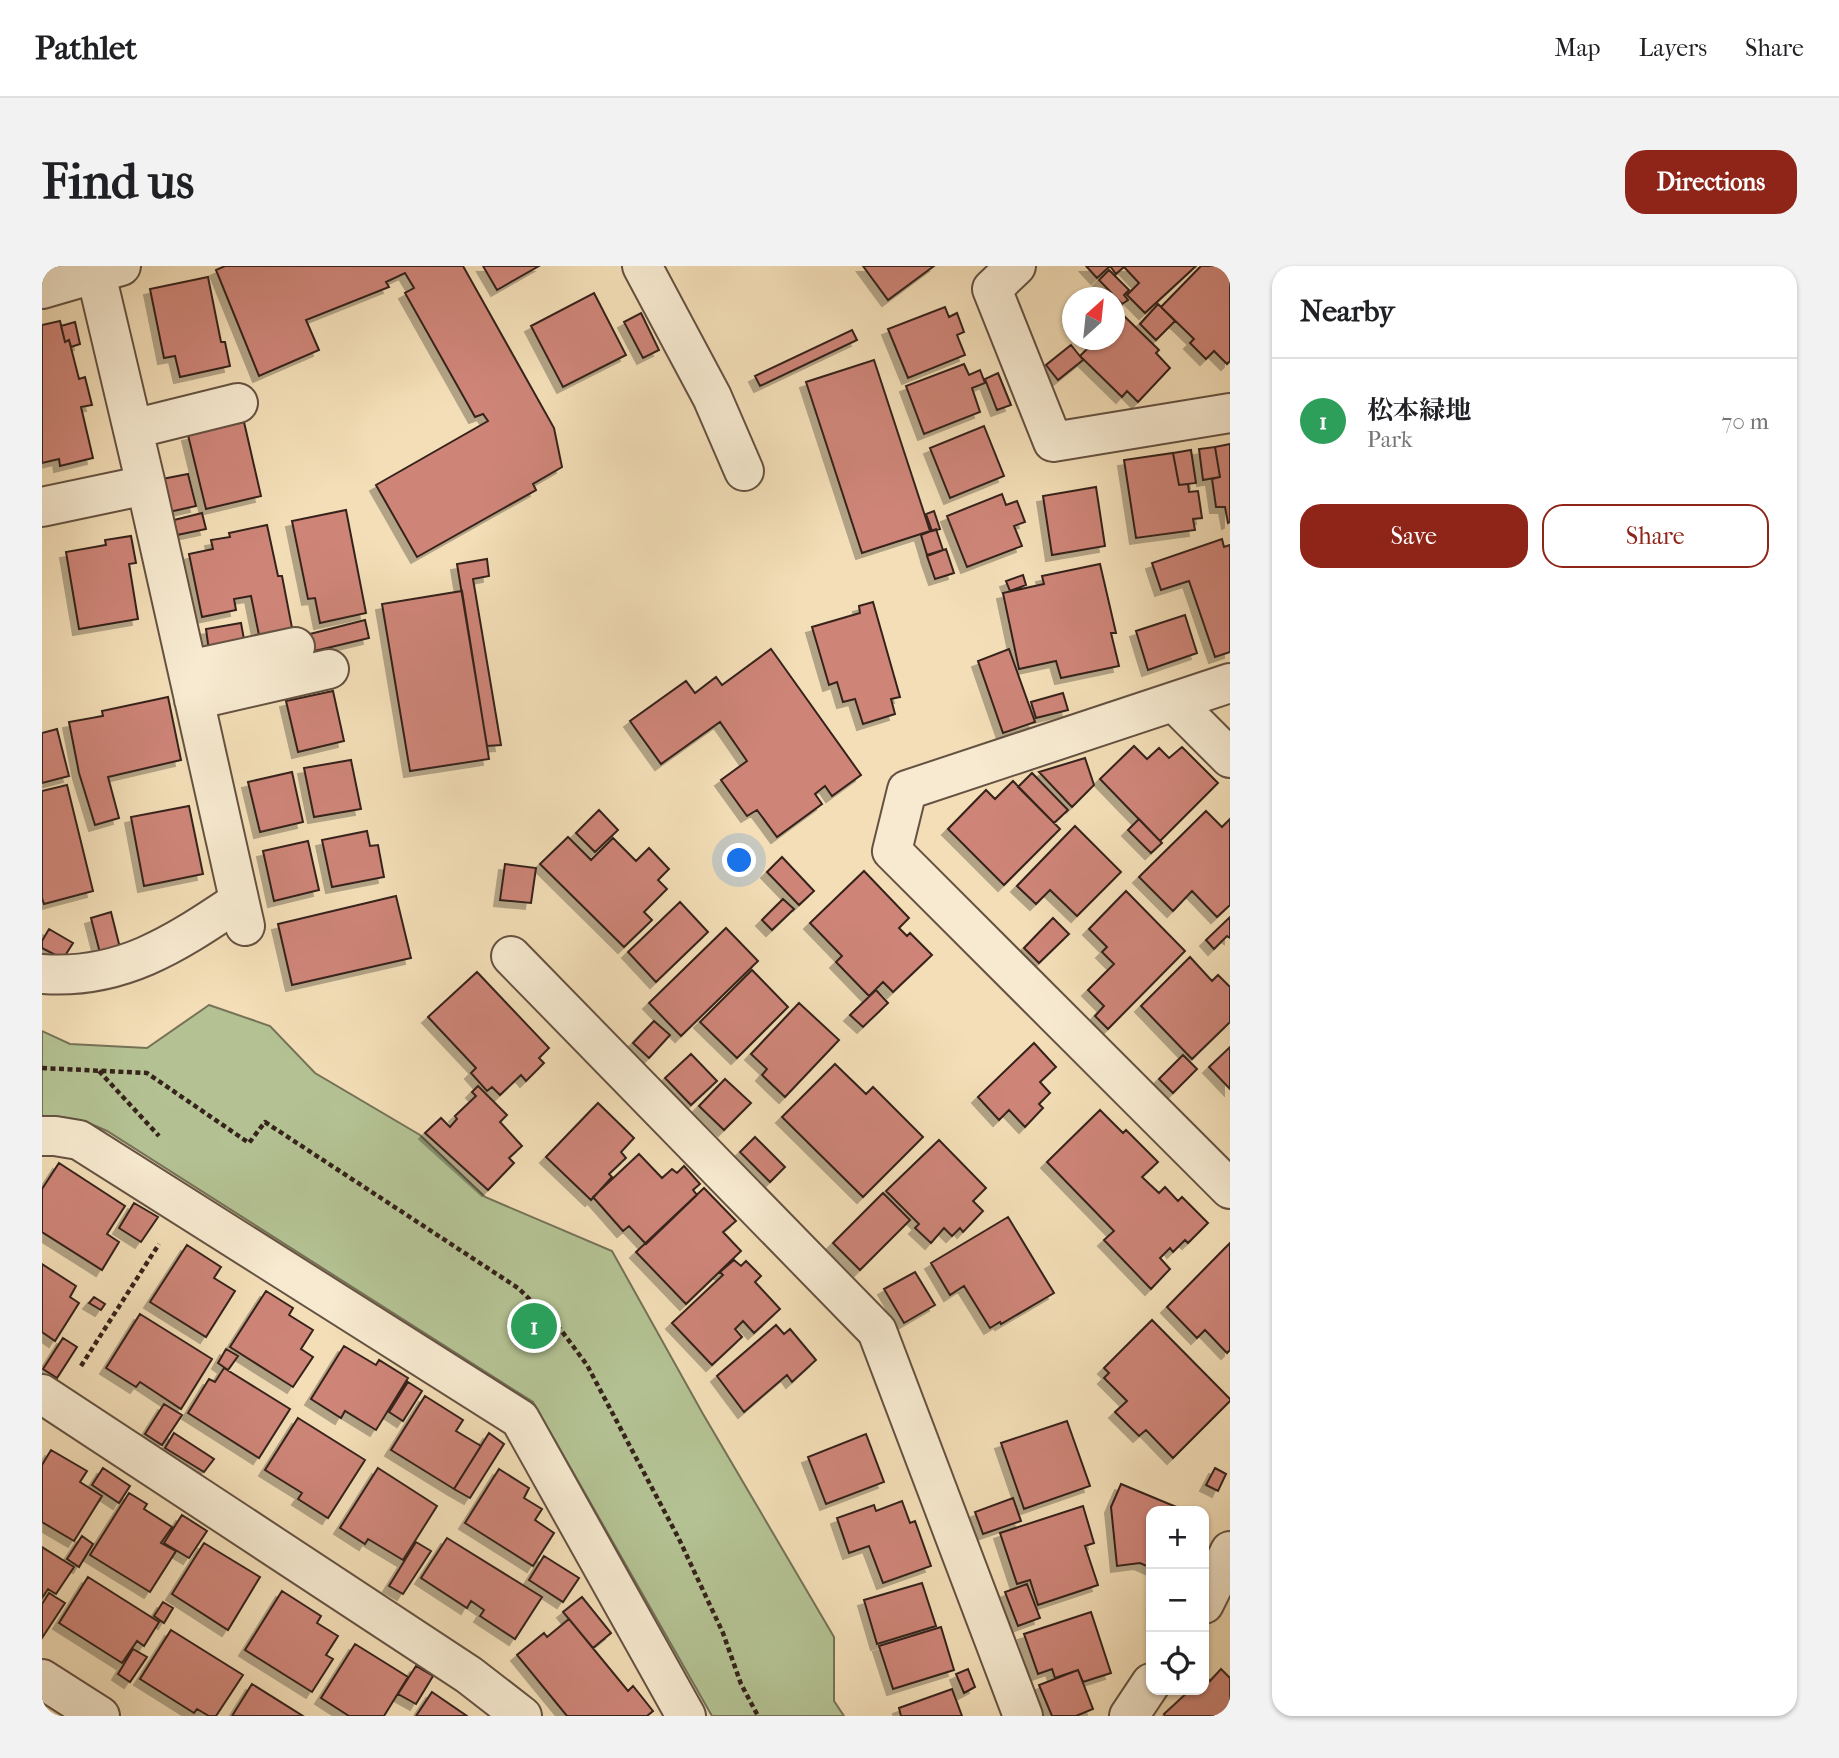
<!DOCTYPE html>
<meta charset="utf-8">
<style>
:root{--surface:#fff;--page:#f2f2f2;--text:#202124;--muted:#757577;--line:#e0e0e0;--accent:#8f2418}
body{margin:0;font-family:"IM FELL French Canon","Noto Serif JP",serif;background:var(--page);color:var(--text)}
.controls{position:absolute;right:21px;bottom:21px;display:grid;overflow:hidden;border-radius:14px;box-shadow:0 2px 5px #0004}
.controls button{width:63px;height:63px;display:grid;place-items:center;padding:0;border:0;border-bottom:2px solid var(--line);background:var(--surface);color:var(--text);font:35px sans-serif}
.compass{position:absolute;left:1020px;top:21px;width:63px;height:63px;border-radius:50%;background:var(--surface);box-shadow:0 2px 5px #0004;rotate:27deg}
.you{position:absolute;left:698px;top:595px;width:24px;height:24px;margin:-18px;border:5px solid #fff;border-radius:50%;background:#1a73e8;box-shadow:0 0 0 10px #1a73e833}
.badge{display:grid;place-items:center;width:46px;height:46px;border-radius:50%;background:var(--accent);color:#fff;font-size:23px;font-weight:700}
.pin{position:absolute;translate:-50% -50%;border:4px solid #fff;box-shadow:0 2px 7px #0006}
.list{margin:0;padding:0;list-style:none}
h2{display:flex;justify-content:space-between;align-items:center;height:91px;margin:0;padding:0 28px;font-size:30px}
h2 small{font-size:23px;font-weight:400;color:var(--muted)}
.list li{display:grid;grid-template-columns:46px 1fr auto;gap:21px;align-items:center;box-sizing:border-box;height:126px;padding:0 28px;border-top:2px solid var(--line)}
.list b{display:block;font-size:26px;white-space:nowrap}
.list p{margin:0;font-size:23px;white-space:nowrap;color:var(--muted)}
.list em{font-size:23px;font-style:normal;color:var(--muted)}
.actions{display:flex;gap:14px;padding:21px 28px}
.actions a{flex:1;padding:16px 0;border:2px solid var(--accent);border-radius:21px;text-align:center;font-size:24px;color:var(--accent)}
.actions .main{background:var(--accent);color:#fff}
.icon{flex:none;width:38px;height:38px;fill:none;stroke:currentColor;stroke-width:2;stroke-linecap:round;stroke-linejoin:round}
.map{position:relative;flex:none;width:1188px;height:1450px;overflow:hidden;border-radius:21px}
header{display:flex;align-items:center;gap:42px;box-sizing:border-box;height:98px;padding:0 35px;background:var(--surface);border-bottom:2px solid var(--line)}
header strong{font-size:33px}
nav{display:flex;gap:38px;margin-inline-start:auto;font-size:24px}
.intro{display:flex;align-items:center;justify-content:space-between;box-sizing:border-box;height:168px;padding:0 42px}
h1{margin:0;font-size:49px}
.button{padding:18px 32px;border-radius:21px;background:var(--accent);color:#fff;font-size:24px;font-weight:700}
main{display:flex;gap:42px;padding:0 42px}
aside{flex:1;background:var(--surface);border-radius:21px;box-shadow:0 2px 5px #0004}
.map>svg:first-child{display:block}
.green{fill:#b4c293;stroke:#757257;stroke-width:2}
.building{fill:#ce8578;stroke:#36231b;stroke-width:2;filter:url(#shadow)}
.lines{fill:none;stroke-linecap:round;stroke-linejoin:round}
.minor-casing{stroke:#655242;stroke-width:42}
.path{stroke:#36231b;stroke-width:4.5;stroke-dasharray:5 3.5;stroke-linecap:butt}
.minor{stroke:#f7ead0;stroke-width:38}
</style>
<header>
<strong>Pathlet</strong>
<nav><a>Map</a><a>Layers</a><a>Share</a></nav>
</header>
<div class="intro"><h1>Find us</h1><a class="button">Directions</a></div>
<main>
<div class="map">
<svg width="1188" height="1450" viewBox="0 0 1188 1450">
<defs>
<filter id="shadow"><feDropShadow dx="-6" dy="6" stdDeviation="0" flood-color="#0004"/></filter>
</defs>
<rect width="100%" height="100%" fill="#f3deb7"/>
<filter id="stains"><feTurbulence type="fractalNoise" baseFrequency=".00286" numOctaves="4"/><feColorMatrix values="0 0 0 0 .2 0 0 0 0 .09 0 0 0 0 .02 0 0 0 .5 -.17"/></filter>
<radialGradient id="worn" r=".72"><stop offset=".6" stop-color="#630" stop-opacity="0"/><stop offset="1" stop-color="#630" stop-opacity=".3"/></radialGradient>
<path class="green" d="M167,739l61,21 45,47 105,62 65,62 127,54 91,163 131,223v64l10,15h-132l-179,-314 -426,-271c-23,-11 -39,-15 -65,-14v-86l28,13 77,4z"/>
<path class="building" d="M183,0h238l91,162 8,39 -29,17 3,6 -119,67 -41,-72 112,-64 -5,-7 -8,3 -70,-124 9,-5 -9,-15 -19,9 3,5 -83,33 13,30 -60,26 -43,-106z
M441,0h56l-42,24z
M821,0h71l-46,34z
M1044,0h110l-51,47 -18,-18 12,-12 -15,-16 -8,7 -6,-8 -13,12z
M1159,0h29v95l-3,3 -13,-13 -8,8 -16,-16 4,-4 -33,-32z
M1067,4l20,20 -5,5 4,5 -6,4 -23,-24z
M166,11l13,65h4l5,24 -50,11 -5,-21 -11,2 -14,-69z
M552,27l32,62 -63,32 -32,-61z
M1116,38l17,17 -19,19 -16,-16z
M903,41l4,10 8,-4 7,19 -7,3 8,20 -57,23 -20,-49z
M599,47l18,37 -16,8 -19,-36z
M1079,47l38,37 -3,3 14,15 -32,34 -11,-11 -5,6 -42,-41 16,-16h18v-20z
M18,55l5,21 4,-2 10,39 6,-2 7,28 -11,2 12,51 -33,8 -1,-7 -17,4v-138z
M33,56l5,22 -9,3 -2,-7 -4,2 -4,-16z
M810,64l5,10 -97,46 -5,-10z
M1029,79l12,15 -25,20 -12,-15z
M832,94l56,171 -68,22 -56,-171z
M922,98l5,11 11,-5 5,13 -13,5 8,24 -56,22 -18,-48z
M956,107l13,32 -14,5 -12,-31z
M202,156l17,74 -55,13 -18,-74z
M942,160l20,50 -54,22 -20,-50z
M1188,178v78l-2,1 -3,-16h-9l-4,-28 8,-2 -5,-30z
M1173,181l5,30 -17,3 -4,-31z
M1149,184l5,33 -17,2 -6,-32z
M1131,187l6,32 9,-1 1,8 9,-1 4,27 -9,1 2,11 -59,8 -12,-78z
M146,208l8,32 -27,6 -7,-33z
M1054,221l9,59 -53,9 -9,-59z
M960,228l4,11 11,-4 8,21 -11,4 8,20 -55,21 -20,-51z
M304,244l20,103 -46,10 -5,-25 -7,1 -16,-78z
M892,245l6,18 -8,2 -6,-17z
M160,247l4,16 -29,6 -3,-15z
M225,259l11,51h4l11,57 -33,7 -9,-44 -17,3 2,11 -34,7 -13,-63 24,-5 -2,-9 19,-3 -1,-4z
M894,263l7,21 -16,5 -6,-20z
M89,270l5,27 -7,1 9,55 -59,10 -13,-77 40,-7 -1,-5z
M1180,273l2,8 6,-2v107l-15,5 -26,-76 -28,9 -9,-27z
M904,283l8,24 -19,6 -8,-23z
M445,293l2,17 -16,3 28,166 -14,1 -30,-182z
M1058,298l16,69h-5l8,33 -58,12 -5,-17 -37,8 -16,-76 41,-9 -2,-8z
M981,309l3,10 -16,6 -4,-10z
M420,325l27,168 -79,12 -28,-167z
M831,336l27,95 -9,2 4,15 -32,10 -8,-25 -12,3 -6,-20 -8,3 -17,-58 48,-14 -1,-7z
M1143,349l12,38 -49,17 -12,-39z
M323,354l4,18 -63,15 -4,-17z
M199,357l4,22 -36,6 -3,-22z
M729,383l90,126 -29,21 -7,-10 -10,8 7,10 -45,33 -20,-27 -10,6 -26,-36 26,-19 -27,-39 -59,42 -31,-43 56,-40 9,12 21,-16 6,8z
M967,383l26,73 -32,11 -25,-72z
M291,425l11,50 -46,11 -12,-51z
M1021,427l5,17 -32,8 -5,-16z
M126,431l13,63 -73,17 11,41 -24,7 -16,-52 -10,-51 34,-6 -1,-5z
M15,463l12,47 -27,7v-50z
M1092,480l13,13 12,-11 10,10 13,-11 36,36 -58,58 -60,-62z
M1043,492l9,27 -22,22 -33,-35z
M309,494l10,49 -47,8 -10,-49z
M250,506l11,50 -43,10 -12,-50z
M990,507l36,37 -14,13 -36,-36z
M971,515l47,48 -56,56 -56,-56 38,-39 9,9z
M25,519l26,106 -49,13 -2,-6v-107z
M147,540l14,68 -59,12 -13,-69z
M557,544l19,20 -23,22 -19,-19z
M1164,545l16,16 8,-8v86l-13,12 -25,-26 -19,20 -34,-34z
M1097,553l23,24 -11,10 -23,-23z
M1033,560l46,46 -44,44 -27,-26 -14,14 -19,-18z
M325,565l3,15 8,-1 6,32 -52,10 -10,-47z
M526,571l23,23 22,-22 23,23 13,-13 20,21 -11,11 9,9 -23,23 8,8 -28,27 -84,-83z
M266,575l11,49 -45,11 -11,-50z
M740,591l32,34 -15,14 -32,-33z
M463,598l31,4 -5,35 -31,-3z
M822,605l45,47 -10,10 8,8 3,-3 22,22 -39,37 -10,-10 -14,14 -33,-34 6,-6 -32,-33z
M1084,625l59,60 -77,78 -13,-13 9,-10 -16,-16 26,-26 -12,-12 5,-5 -18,-18z
M354,630l15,62 -119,27 -14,-61z
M741,633l11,10 -22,21 -10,-10z
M638,636l28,30 -52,50 -28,-30z
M69,646l9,36 -20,5 -9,-35z
M1188,651v21l-3,-2 -13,13 -8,-9z
M1011,652l16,16 -30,29 -15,-15z
M684,662l32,33 -77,75 -32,-33z
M7,663l24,14 -10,16 -21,-11v-7z
M1148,691l22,24 6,-6 12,12v35l-38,37 -51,-53z
M710,704l36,37 -51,51 -37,-36z
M435,706l72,76 -10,10 5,5 -18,18 -5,-6 -21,20 -8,-8 -5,4 -16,-18 5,-5 -48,-51z
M834,724l12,13 -25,24 -13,-12z
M757,737l40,37 -54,57 -23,-22 5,-6 -16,-15z
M612,755l16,14 -21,23 -16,-15z
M992,777l22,24 -16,15 10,11 -11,11 4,4 -18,19 -16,-17 -10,10 -21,-23z
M1188,781v42l-21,-22z
M649,788l26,27 -26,24 -26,-27z
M1141,789l14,14 -24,24 -14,-14z
M793,798l31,30 7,-7 50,50 -60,60 -81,-80z
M683,813l26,24 -27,27 -25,-24z
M436,820l29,29 -7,7 22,24 -13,12 5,5 -26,27 -63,-57 16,-15 9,9 7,-8 -2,-3 21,-20 -4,-4z
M556,837l36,35 -13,14 5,6 -17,16 3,3 -21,23 -45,-43z
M1058,844l23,23 3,-3 32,32 -16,15 17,16 6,-6 13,14 4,-4 26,26 -20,20 -3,-3 -12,12 -3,-4 -10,10 10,11 -19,20 -47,-49 10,-9 -67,-69z
M713,871l30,30 -15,15 -30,-30z
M897,874l47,48 -13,13 10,10 -20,21 -3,-4 -8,8 -8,-8 -13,15 -16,-15 4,-4 -33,-33z
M597,888l23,24 10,-9 5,4 7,-7 16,18 -7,6 4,5 -51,49 -17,-18 -6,5 -30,-34z
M17,897l66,43 -18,28 12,8 -17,28 -60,-38v-43z
M662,922l32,33 -13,11 18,19 -55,53 -50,-52z
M841,927l27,27 -50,50 -27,-27z
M92,937l24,14 -17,25 -22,-14z
M966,951l46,76 -53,31 -1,-2 -10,6 -26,-42 -14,9 -19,-32z
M1188,977v107l-3,3 -22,-23 -8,8 -30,-31z
M145,979l34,22 -7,11 21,13 -29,46 -56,-35z
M692,994l7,6 5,-5 15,15 -6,6 25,27 -26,24 -11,-12 -8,8 7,8 -30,28 -40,-42 51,-48 -3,-3z
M0,998l34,22 -6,11 9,6 -24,38 -13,-9z
M873,1006l20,33 -31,18 -20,-34z
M224,1025l27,17 -4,7 24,15 -12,19 12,8 -20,30 -63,-40z
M52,1031l11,7 -4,6 -12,-7z
M98,1048l72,45 -31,50 -41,-27 -4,5 -30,-19z
M1110,1054l78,79v2l-57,57 -27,-28 -7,6 -24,-24 12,-11 -23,-23 5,-5 -5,-5z
M734,1059l8,9 6,-5 26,31 -24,22 -5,-7 -43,37 -27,-36z
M21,1072l14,9 -20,31 -14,-9z
M302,1080l32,19 3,-5 29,18 -32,52 -31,-19 -4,7 -30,-19z
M184,1083l12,7 -10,14 -10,-7z
M182,1102l66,41 -31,49 -71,-45 21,-34 6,3z
M366,1116l14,9 -19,30 -14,-9z
M383,1130l38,24 -7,11 25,15 -27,43 -63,-39z
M122,1138l18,11 -20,30 -17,-11z
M256,1152l67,42 -37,58 -30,-19 4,-6 -37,-23z
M1025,1155l23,65 -66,23 -23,-66z
M132,1167l40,26 -10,13 -39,-24z
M447,1167l15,11 -34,54 -16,-9z
M824,1168l18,48 -58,22 -18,-47z
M9,1184l36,21 -7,11 22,14 -28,45 -32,-19v-57z
M61,1202l27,18 -11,17 -27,-18z
M336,1202l59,38 -34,54 -35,-21 -3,5 -25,-16z
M1173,1202l11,6 -8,17 -12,-6z
M457,1203l30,19 -5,10 18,11 -7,11 19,13 -21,33 -68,-43z
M1079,1218l65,27h-35v57l-11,-5 -23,3 -6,-59z
M87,1227l18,11 -3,5 28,18 -11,16 15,8 -26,41 -60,-37z
M971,1232l8,23 -38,13 -8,-22z
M860,1235l8,22 5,-2 16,45 -48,17 -14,-37 -20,7 -12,-35 37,-13 2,6z
M1041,1240l11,37 -9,3 13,39 -60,20 -8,-25 -13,4 -17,-51z
M140,1249l25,16 -18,27 -25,-15z
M40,1270l11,8 -14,23 -12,-8z
M405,1272l95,59 -27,42 -35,-23 4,-6 -13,-9 -4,7 -46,-30z
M374,1276l15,9 -28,43 -14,-8z
M162,1277l56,34 -32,53 -56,-36z
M0,1281l32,20 -18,27 -8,-5 -6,9z
M502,1290l35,22 -16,24 -34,-22z
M46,1311l71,45 -15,24 -7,-5 -15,22 -63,-40z
M880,1317l14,43 -59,18 -13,-44z
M985,1318l13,34 -22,8 -13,-34z
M240,1325l39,25 -4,7 21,13 -12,19 7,4 -21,33 -67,-42z
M7,1327l16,10 -23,35v-34z
M540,1331l29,36 -18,15 -30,-36z
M121,1336l10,6 -9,15 -10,-7z
M1049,1346l20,61 -28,9 -5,-12 -23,8 -3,-9 -14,5 -14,-40z
M527,1353l59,72 5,-5 20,25 -6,5h-80l-50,-61 27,-22 3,4z
M899,1361l13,43 -61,19 -14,-43z
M129,1364l72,45 -27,41h-7l-12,-7 -3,4 -54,-34z
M313,1378l53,33 -24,39h-35l-28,-18z
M91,1383l14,8 -17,25 -12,-8z
M374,1400l17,10 -17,28 -18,-10z
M926,1403l7,18 -11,6 -8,-19z
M1179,1403l9,9v38h-65l-1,-2 26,-24h14v-13l1,-1 5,5z
M1036,1404l15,39 -17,7h-24l-13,-31z
M210,1418l51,32h-71z
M910,1423l10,27h-61l-2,-8z
M390,1426l35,24h-51z"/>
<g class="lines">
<g class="minor-casing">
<path id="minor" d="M600,0l70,131 32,74
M974,0l-24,23 61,153 177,-29
M54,8l50,211 99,441
M0,23l79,-23
M91,163l105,-26
M0,241l104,-22
M146,404l107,-23
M1188,417l-323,107 -15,61 338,338
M152,434l135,-31
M1132,436l56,56
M469,690l366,375 146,385
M0,708c80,6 134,-31 197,-73
M0,870h13l24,4 441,279 166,297
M0,1128l427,281 53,41
M1162,1338l26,-53
M0,1413l58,37
M1087,1450l22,-33"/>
</g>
<path class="path" d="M0,802l105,5 102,70 16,-21 253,166 43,42 26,35 92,174 44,94 18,51 17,32
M57,805l60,65
M39,1100l78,-122"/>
<use href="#minor" class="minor"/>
</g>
<rect width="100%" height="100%" filter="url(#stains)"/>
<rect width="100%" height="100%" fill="url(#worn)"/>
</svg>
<div class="controls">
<button>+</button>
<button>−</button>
<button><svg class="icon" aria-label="locate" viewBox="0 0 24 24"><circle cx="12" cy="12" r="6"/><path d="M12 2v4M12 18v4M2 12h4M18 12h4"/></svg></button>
</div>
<svg class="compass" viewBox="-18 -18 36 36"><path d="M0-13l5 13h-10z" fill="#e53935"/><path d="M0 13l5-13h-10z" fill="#757577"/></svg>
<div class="you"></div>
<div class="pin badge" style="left:492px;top:1060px;background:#2e9e5b">1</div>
</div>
<aside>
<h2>Nearby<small></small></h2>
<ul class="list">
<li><span class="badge" style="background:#2e9e5b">1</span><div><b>松本緑地</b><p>Park</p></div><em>70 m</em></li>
</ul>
<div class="actions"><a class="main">Save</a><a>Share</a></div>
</aside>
</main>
